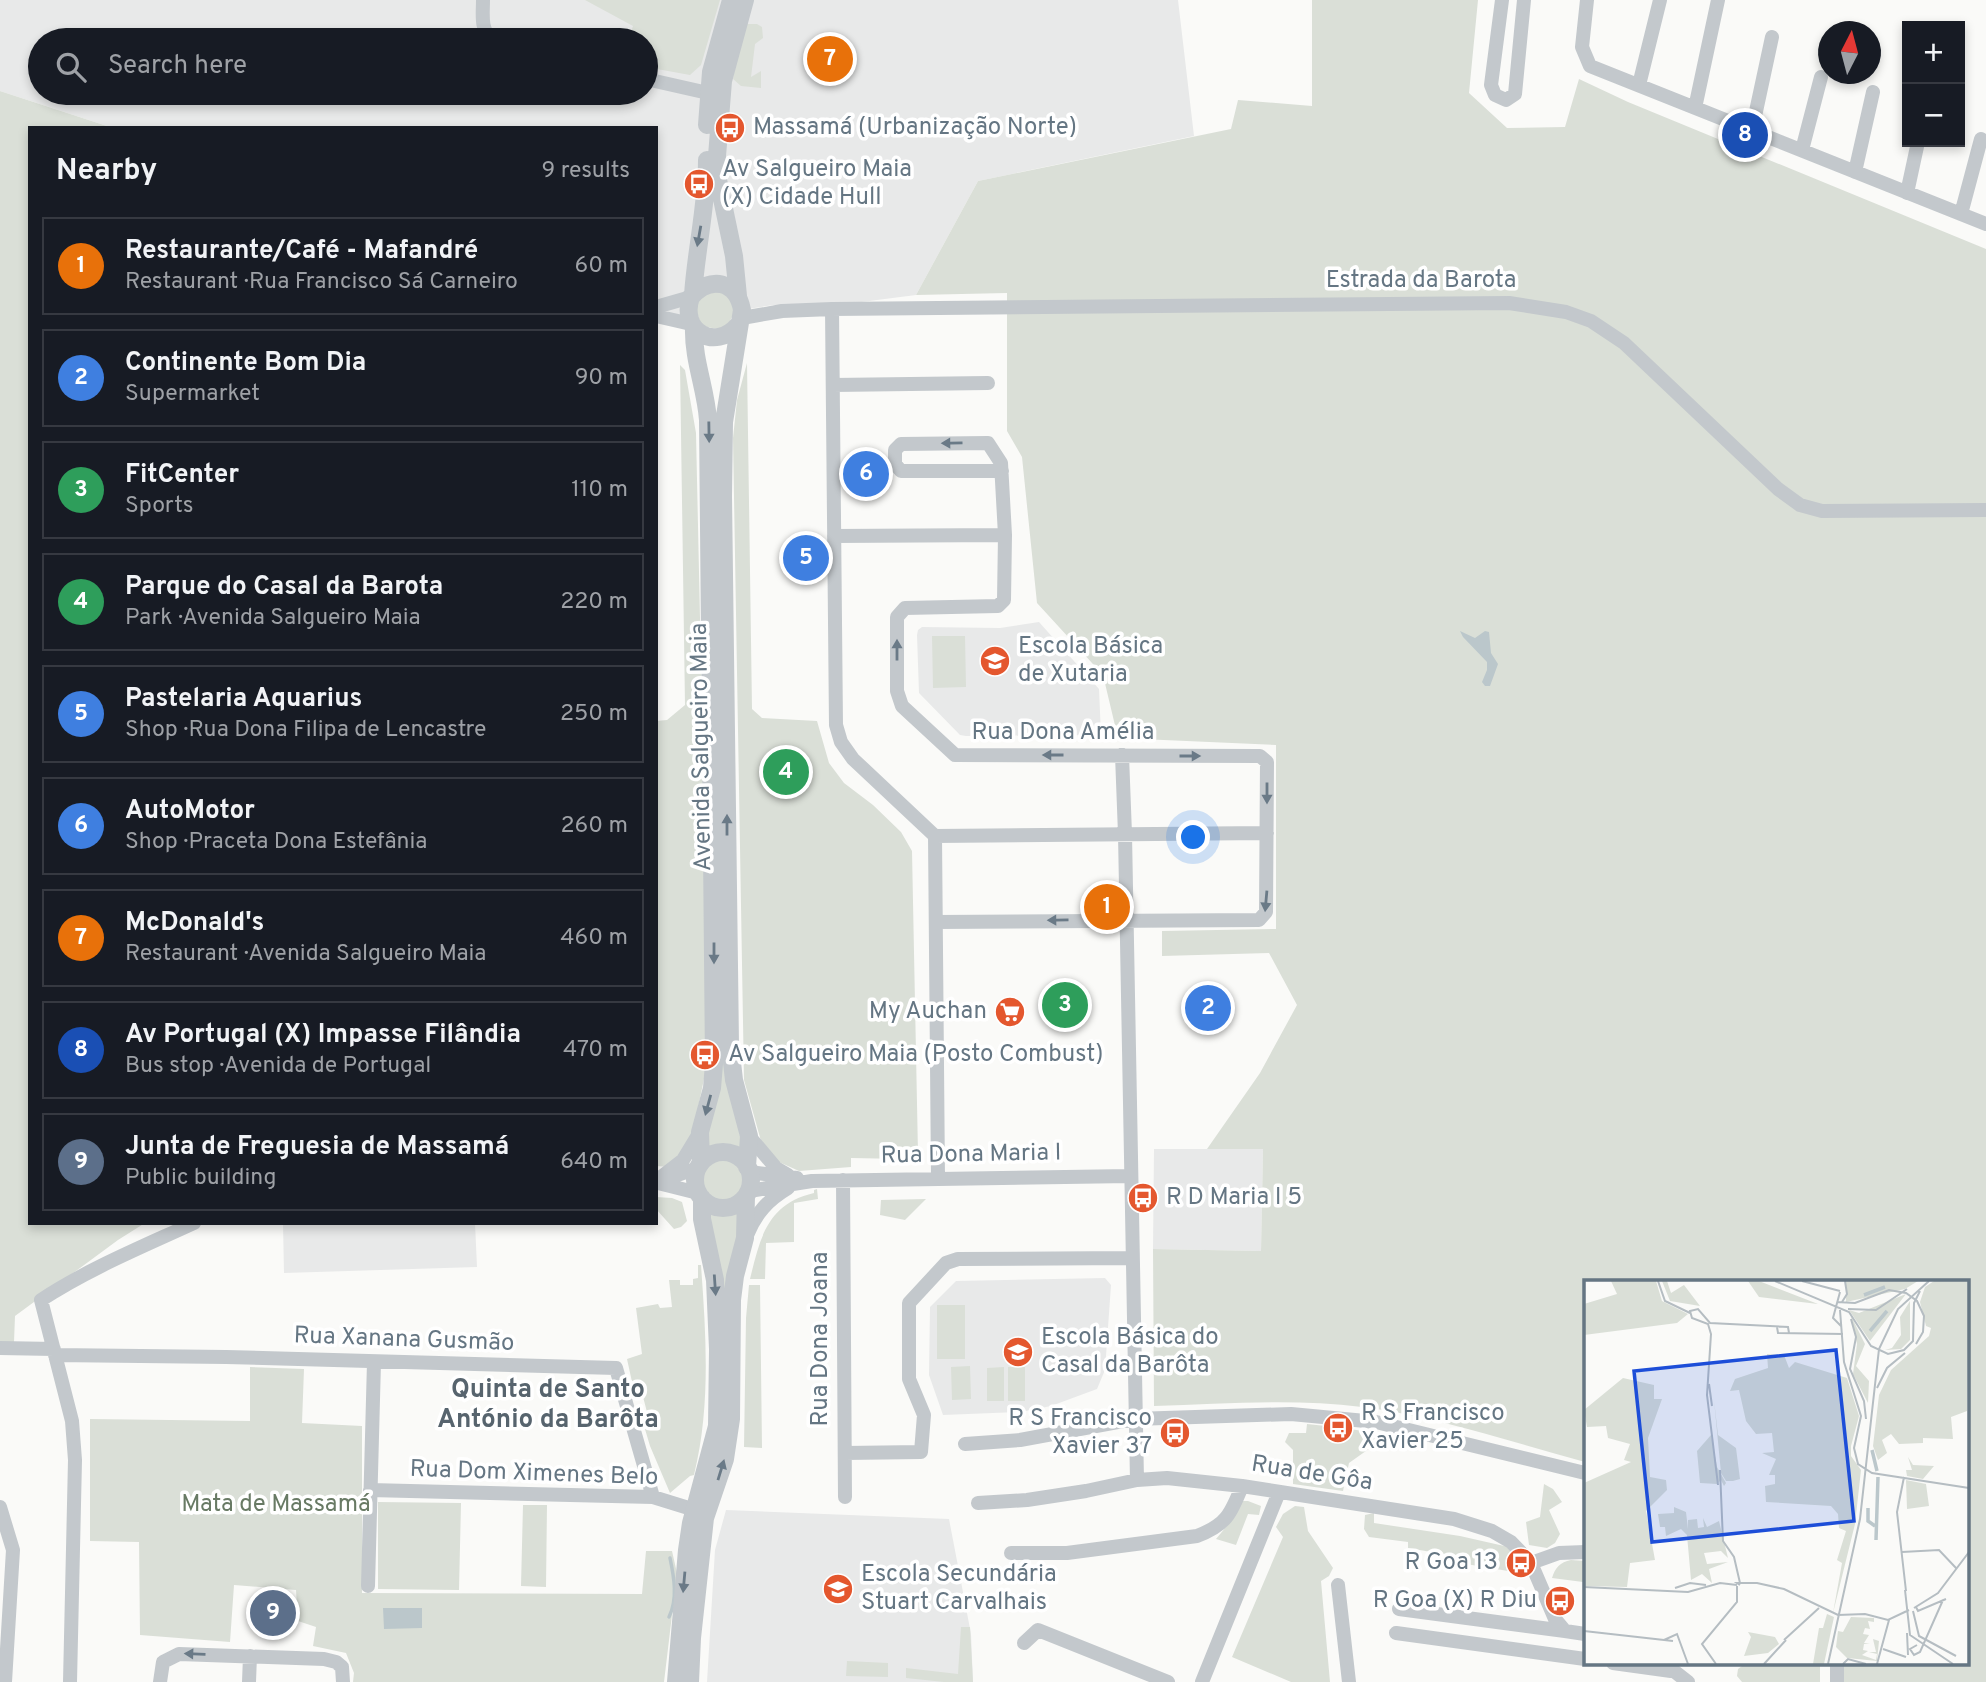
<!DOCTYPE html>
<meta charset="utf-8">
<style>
:root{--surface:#171b24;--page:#242831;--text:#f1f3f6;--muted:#9ea1a6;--line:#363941;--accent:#e4572e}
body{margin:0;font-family:Overpass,sans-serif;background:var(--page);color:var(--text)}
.controls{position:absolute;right:21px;top:21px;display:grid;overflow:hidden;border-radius:0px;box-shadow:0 4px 10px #0003}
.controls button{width:63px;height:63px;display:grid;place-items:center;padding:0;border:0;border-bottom:2px solid var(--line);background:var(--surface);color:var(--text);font:35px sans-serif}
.compass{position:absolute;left:1818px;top:21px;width:63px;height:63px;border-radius:50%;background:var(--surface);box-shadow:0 4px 10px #0003;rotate:6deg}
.you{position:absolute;left:1194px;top:838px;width:24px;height:24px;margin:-18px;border:5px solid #fff;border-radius:50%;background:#1a73e8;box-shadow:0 0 0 10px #1a73e833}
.badge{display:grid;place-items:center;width:46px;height:46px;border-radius:50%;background:var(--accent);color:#fff;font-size:23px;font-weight:700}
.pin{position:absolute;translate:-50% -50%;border:4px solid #fff;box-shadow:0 2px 7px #0006}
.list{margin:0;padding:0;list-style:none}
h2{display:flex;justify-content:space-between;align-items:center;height:91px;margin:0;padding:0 28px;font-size:30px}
h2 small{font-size:23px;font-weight:400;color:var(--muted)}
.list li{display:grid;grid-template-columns:46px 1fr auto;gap:21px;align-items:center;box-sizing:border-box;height:98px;margin:0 14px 14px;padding:0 14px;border:2px solid var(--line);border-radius:0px}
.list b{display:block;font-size:26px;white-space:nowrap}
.list p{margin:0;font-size:23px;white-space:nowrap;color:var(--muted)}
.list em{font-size:23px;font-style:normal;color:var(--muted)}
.icon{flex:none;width:38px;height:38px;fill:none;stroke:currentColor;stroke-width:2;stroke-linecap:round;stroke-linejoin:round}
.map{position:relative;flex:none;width:1986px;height:1682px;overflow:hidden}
.search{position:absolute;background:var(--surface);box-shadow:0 4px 10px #0003;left:28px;top:28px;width:630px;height:77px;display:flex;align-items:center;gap:18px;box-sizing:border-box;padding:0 24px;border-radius:38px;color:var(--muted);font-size:26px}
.panel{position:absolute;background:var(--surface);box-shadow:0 4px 10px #0003;left:28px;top:126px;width:630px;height:1099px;border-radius:0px}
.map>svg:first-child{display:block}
.built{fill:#e8e9e9;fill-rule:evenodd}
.green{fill:#dadfd7}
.water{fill:#bbc7cb}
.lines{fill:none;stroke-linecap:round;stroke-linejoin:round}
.stream{stroke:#bbc7cb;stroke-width:3.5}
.minor{stroke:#c3c8cc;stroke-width:14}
.tertiary{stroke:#c3c8cc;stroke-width:18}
.oneway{fill:#6a7a87}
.labels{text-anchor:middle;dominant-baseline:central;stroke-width:7;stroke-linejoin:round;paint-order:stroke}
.poi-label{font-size:24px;fill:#657683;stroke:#fff;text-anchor:start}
.street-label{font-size:24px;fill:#657683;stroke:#fff}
.park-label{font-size:24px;fill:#687a64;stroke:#fff}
.neighbourhood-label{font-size:26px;font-weight:bold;fill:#57646e;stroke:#fff}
.inset-river{fill:none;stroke:#bbc7cb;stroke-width:3.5}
.inset-road{fill:none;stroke:#b5bdc2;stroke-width:2}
.view{fill:#1d4ed8;fill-opacity:0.15;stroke:#1d4ed8;stroke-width:3.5}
.inset-edge{fill:none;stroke:#657683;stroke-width:3.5}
</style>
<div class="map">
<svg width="1986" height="1682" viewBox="0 0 1986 1682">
<rect width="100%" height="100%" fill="#fafaf8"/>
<path class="built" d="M0,0h1178l16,136 -216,45 -62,114 -78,10h-65l-94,15 -23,-4v-188h-543l-113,-37zM40,40h606v53h-606z
M1039,622l60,67 2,46 -135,1 -6,-1 -41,-42 -2,-58 1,-5 4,-3 78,1z
M1154,1149h109l-2,102 -108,-2z
M283,1223h192l2,44 -193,6z
M1105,1278l6,7 -6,85 -8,19 -46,17 -30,6 -78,3 -14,-40 1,-68 26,-26z
M726,1510l223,9 22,115 2,48h-266l8,-132z"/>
<path class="green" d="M585,0h135l-19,65 -11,10 -44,-8v-27h-18l5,-14z
M1312,0h166l-9,93 38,35 58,-1 14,-48 49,23 358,147v1433h-151v-19h132v-382h-382v181c-73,-20 -147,-45 -223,-55 -69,-9 -139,-3 -208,-1l-1,-157 108,2 2,-102h-56l53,-76 37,-68 -28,-52 -107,3v-25l114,-2v-184l-158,-7 -15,-63 -66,-72 -15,-146 -15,-26v-138l-91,2 62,-114 253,-52 7,-29 74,6z
M747,24h10l5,3 1,11 -8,6 -4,33 10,-6v17l-20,-2 -8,-7 7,-46z
M0,91l113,37h-83v1095h115l-27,17 -103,76 -1,26 -14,12z
M707,291l19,2 9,16c-6,20 -14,23 -34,16l-6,-19z
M747,363l5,346 10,9 55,3 12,42 15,20 29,22 28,27 11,19 6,303 -16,5 -51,-1v9l-52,4 -20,-9 -18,-21 -17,-61 -11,-642 4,-38z
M680,365l5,5 11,63 6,278 5,96 1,253 -17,81 -22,26 -13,-1v-445l11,-1 18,-15z
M932,636h33l1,51 -33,1z
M722,1049l22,106c-15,-7 -26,-11 -41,0z
M702 1181a21 21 0 1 1 42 0a21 21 0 1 1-42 0Z
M817,1189l1,10 -24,4v39l-28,1 -1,36h-15c10,-41 17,-75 64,-86v-3z
M656,1197l16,1 10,4 5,19 -6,6 -7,2 -18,-20z
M926,1199l-21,21 -25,-5 1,-15z
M743,1209l-17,106 -20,-105 16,4z
M698,1265h3c5,71 10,141 -7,210l-4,1 -20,17 -20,-47 -8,-27 6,-3 -7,-27 -7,2 -7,-32 15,-5 -6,-46 22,-4 2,4 12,-1 -3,-27h11v5h13v-6l5,-1z
M749,1285h11l2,163 -18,-1 2,-129z
M937,1305h28v54h-28z
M970,1366l1,33 -19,1 -1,-33z
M250,1367l54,2 -2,54 60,3v167l280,1 4,-43h26l5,22 -13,109h-311l1,-9 -8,-20 -33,-7 3,-19 -18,-6 -2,-31 -62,-5 -4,57 -90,-7 -1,-93 -49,-1v-122l160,2z
M1004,1367v34h-17v-33z
M1008,1367h17v34h-17z
M1307,1424l28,3v2l6,1 1,-2 29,4 9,9 -31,22 -6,28 -50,-7v-34l-8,-8 4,-9h17z
M1544,1484l9,5 9,13 -13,8 11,24 -5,9 -8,5 -18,-3 -3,-23 14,-5z
M1241,1501h7l13,5 -2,9 -11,-1 -12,31 -20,-6 15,-18z
M378,1502l83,1 -2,87 -81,-1z
M523,1505h24l-1,82 -25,-1z
M1295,1506l9,1 4,24 25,37 -4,8 -8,5 9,101h-39l-59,-25 51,-120 -7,-10 7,-13z
M1374,1513v10l86,13 53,12 7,25 -54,-9v-6l-58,-10v-6l-39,-5 -5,-8 1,-14z
M1571,1560l14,1 -2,21 -31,-4c3,-10 8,-16 19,-18z
M961,1627h9l3,55h-29l-38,-4v-10l52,6z
M847,1661l41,2v14l-42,-1z
M1746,1663h74v19h-78l-5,-6 1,-7z"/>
<path class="water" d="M1460,631l15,7 10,-7 4,1 2,21 7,11 -8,22h-5l-3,-4 5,-12v-8l-24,-25z
M383,1608h39v20l-38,1z"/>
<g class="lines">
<path class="stream" d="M669,1617c9,-18 5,-40 1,-59"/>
<path class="minor" d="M483,0c0,15 -3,29 9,40
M1502,0l-11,85 4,10 11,5 9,-6 9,-94
M1587,0l-5,47 8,19 396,158
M646,79l62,14
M1639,85l21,-85
M1695,108l23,-108
M1752,130l20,-93
M1802,150l19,-73
M1855,172l18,-80
M1907,193l11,-51
M1961,214l20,-75
M656,307l35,-10
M832,309l4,416 5,17 12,17 82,77 332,-3
M656,316l35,8
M742,318l40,-7 50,-2 677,-6 57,9 25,9 33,22 154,146 22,16 22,6 164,-1
M833,385l155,-2
M834,536l171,-1
M1122,755l3,79 12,646
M935,836l3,342
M936,922l323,-2 7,-8 1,-150 -7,-6 -305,-1 -53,-49 -5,-15v-74l8,-9 93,-2 6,-6 1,-65 -4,-72 -13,-20 -87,1 -6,6v14l6,7h101
M749,1136l27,32 12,7
M749,1172l48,6
M666,1179l32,-11
M843,1180l2,317
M656,1181l27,-21 17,-28
M658,1183l40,10
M749,1191l63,-10 318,-5
M747,1235c9,-22 21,-35 41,-47
M0,1348l54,1
M55,1355l171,2 390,11 37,129
M965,1444l55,-4 114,-21 157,-5 85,8 209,51
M845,1453l76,-1 3,-37 -15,-36v-76l37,-40 12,-4 173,-1
M370,1490l283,7 42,13
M978,1503l49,-3 59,-9 51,-11 30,-2 75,8 212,33 38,12 19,11 20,21 24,56 10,12 20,3
M0,1507l13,43 -8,132
M1011,1553h56l130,-17c29,-11 34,-22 45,-50
M1531,1563l28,-10 26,-1
M1338,1585l11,97
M368,1586l6,-224
M1399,1609l166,22
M1396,1633l189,26
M1024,1643l14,-13 130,52
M1613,1663l58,8
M1837,1663v19
M1665,1664l23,18
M70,1682l5,-222 -3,-39 -31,-121c47,-31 101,-53 153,-77
M160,1682l3,-20 16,-8 145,5 12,3 6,5 1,15
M249,1682l1,-26
M1202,1682l77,-190"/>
<path class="tertiary" d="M707,125l4,-53 20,-72
M693,295c3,-45 14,-90 14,-135
M738,296l-4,-40 -17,-81v-19l6,-75 22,-81
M738,325c-23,27 -59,6 -47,-28 19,-22 46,-16 51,13l-18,112 -1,74 7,549 4,35 15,56 -2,31
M694,328c-1,32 12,61 14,92l6,644 -2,24 -12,44 1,31
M695 1180a28 28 0 1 1 56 0a28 28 0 1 1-56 0Z
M676,1682l11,-132 4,-27 26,-97 1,-77 -3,-69 -13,-61v-21
M690,1682l2,-44 13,-120 20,-59 6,-40 1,-119 3,-24 10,-38 1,-42"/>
</g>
<defs><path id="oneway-solid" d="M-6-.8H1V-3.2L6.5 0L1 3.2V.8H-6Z" transform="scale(1.75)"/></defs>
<g class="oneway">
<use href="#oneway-solid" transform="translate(699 236) rotate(100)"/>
<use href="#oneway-solid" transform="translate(709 432) rotate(89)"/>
<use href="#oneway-solid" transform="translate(952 443) rotate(179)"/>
<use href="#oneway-solid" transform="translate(897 650) rotate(-90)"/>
<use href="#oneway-solid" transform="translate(1053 755) rotate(-180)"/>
<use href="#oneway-solid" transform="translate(1190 756)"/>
<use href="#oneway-solid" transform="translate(1267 793) rotate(90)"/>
<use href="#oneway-solid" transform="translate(727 825) rotate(-90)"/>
<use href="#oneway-solid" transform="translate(1266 901) rotate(95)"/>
<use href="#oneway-solid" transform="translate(1058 920) rotate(179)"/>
<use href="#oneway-solid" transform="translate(714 953) rotate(90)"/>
<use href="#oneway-solid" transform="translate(708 1105) rotate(105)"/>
<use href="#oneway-solid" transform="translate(715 1285) rotate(86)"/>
<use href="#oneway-solid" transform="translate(721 1470) rotate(-73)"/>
<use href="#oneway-solid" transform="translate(684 1582) rotate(95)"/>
<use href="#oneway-solid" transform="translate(195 1654) rotate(-178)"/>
</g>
<defs>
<g id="bus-disc" transform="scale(1.575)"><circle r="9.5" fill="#e4572e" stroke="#fff"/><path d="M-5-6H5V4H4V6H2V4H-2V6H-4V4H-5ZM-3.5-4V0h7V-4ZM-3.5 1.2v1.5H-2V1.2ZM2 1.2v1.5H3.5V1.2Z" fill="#fff"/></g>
<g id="school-disc" transform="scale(1.575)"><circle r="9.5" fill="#e4572e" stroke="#fff"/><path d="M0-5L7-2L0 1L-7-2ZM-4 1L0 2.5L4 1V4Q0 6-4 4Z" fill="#fff"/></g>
<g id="supermarket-disc" transform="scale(1.575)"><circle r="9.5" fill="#e4572e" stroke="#fff"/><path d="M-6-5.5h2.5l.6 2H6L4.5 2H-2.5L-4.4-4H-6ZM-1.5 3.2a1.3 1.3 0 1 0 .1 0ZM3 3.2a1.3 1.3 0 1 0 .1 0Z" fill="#fff"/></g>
</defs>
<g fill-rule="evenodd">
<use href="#bus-disc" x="730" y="128"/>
<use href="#bus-disc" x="699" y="184"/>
<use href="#school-disc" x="995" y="661"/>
<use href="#supermarket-disc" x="1010" y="1012"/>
<use href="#bus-disc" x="705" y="1055"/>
<use href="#bus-disc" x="1143" y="1198"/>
<use href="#school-disc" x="1018" y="1352"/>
<use href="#bus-disc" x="1338" y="1428"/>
<use href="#bus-disc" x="1175" y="1433"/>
<use href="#bus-disc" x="1521" y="1563"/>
<use href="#school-disc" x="838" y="1589"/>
<use href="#bus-disc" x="1560" y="1601"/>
</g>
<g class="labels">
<g class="poi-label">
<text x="753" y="128">Massamá (Urbanização Norte)</text>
<text x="722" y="170">Av Salgueiro Maia<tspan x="722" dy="28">(X) Cidade Hull</tspan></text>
<text x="1018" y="647">Escola Básica<tspan x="1018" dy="28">de Xutaria</tspan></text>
<text x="987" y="1012" text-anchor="end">My Auchan</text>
<text x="728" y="1055">Av Salgueiro Maia (Posto Combust)</text>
<text x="1166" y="1198">R D Maria I 5</text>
<text x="1041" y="1338">Escola Básica do<tspan x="1041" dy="28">Casal da Barôta</tspan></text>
<text x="1361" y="1414">R S Francisco<tspan x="1361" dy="28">Xavier 25</tspan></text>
<text x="1152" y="1419" text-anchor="end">R S Francisco<tspan x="1152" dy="28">Xavier 37</tspan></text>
<text x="1498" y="1563" text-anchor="end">R Goa 13</text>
<text x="861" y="1575">Escola Secundária<tspan x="861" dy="28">Stuart Carvalhais</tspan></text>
<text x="1537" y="1601" text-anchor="end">R Goa (X) R Diu</text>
</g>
<g class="street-label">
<text x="1421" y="281">Estrada da Barota</text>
<text x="1063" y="733">Rua Dona Amélia</text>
<text transform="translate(702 747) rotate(-91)">Avenida Salgueiro Maia</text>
<text transform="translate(971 1155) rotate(-1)">Rua Dona Maria I</text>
<text transform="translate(821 1339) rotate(-90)">Rua Dona Joana</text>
<text transform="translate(404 1340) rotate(2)">Rua Xanana Gusmão</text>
<text transform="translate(534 1474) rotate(2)">Rua Dom Ximenes Belo</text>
<text transform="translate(1312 1474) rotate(9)">Rua de Gôa</text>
</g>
<g class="park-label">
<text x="276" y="1505">Mata de Massamá</text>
</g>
<g class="neighbourhood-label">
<text x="548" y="1390">Quinta de Santo<tspan x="548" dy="30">António da Barôta</tspan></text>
</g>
</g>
<g transform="translate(1584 1280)">
<rect width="385" height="385" fill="#fafaf8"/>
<path d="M27,1h45l6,20 26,13 -11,9 -93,12v-31l33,-10zM78,1h5l4,12 13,-8 16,21 -30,-5zM164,1h11l59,23 -59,-7zM262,1h72l-13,8 -59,13zM350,1h35l-2,130 -16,6 2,22 -30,-1v5l-24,1 -8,-10 -9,6 5,13 -9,7 -5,-14 6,-51 12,-25 38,-34 2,-8 -5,-2 -6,-24 5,-15zM322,14l-36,47 -21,-31 10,3zM326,21v39l-9,9 -16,1 7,-2 9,-13 -1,-18zM267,36l14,28 -9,22 13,15 -1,22 -15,-29 4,-30zM183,74l17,1 5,13 6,-6 52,16 12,38 -8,30v10l10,14 -6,54 -22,89 9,-50 -5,-3 9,-29 -7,-3 -1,-14 -7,-8 -65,-4 -1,-16 10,-2v-9h-6l7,-16 -14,-6 12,-1 -2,-19 -16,1 -10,-13 -7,-31 -9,1 5,-12 33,-11zM39,98l31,7v14h8l-14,39 2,39 16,3 1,10 -21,21 9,49 -25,3 -3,24 -43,-1v-103l47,-21 -7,-2 6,-16 -22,-6 -2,-12 -19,1 -3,-17zM130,120l4,35 18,13 4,31 -7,2h-7l-5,-8zM127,155l6,32 9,16 -2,3 -3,-6 -4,4 -17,-1 -3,-32zM324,177l5,8 21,1 -11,13 -16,-3 -1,-6h6zM322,200l20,4 3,22 -22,3zM90,227l12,5 2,17v-9l9,-1 1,9 6,-1 -1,-9 4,9 12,-6 9,37 -7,-7 -17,2 3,11 21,-2 -19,7 3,14 -10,-9 -11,6 -4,-45 -6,-6 -15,7 -1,-9h-5l-2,-13 16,-1zM243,334l7,3 -10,47h-11l6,-36h4zM267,337l23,1v4l-6,-1 2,8 -5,-1 -2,6 6,1 -5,8 6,1h-6l-1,6 5,1 -6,4 14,5 1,-6 -8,-2h7l-3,-13 6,2 -2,20 -30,-3 -11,-11 2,-16 5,1zM164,352l27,5 4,7 -11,9 -24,3 7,-19z" fill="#dadfd7"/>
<path class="inset-river" d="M280,15l21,-8M286,51l17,-20M288,170l5,21M284,228v13l7,5M292,260l2,-63"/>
<path class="inset-road" d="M74,1l7,20 25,12M191,1l74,31 22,34 17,8 16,-4 9,-9 1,-38 6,-12M218,1l38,10M256,12l-7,26 8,8M253,22l18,1 34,-13 17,3 11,8 7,15 -1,16 -7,12M258,22l5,-8 -2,-13M264,29l28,1 31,-21M256,30l4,52 17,54 -7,32 4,16 14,9 97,15M267,39l5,18 -6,32 14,32 2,18M193,47l1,6 65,1M125,104l3,22M293,108l10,-20 18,-15M136,190l3,71 11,16 6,26M320,197l-7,35 9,79M134,205l-11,-90 4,-61 -3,-10 -16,-6 -2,-7 8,-2 12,14 78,4 1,6M318,272l37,-2 17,18M156,305l-3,-2h20l27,6 54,26 27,-1 23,6 21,-10M0,307l104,5 32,-9 17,2M91,308l15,-5 16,2M321,310l5,45 43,29M332,327l2,4 28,-12M330,328l24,-15 31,-41M329,331l6,25 37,20M0,351l89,10M323,353l1,22M80,360l13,-6 11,30M200,360l35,-32M333,365l-7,4 4,6 6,-3 23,-52M299,369l23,8M132,384l-14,-20 35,-42v-16M180,384l22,-24M244,384l32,-145 19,-170 19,-40 31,-28M259,384l5,-5 18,5M293,384l12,-44"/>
<path class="view" d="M252,70l18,171 -202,21 -18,-171z"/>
<rect width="385" height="385" class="inset-edge"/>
</g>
</svg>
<div class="controls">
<button>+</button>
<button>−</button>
</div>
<svg class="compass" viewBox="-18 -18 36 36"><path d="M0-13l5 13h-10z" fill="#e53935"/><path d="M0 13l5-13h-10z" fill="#9ea1a6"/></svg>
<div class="you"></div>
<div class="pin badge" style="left:1107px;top:907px;background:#e8710a">1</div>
<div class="pin badge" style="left:1208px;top:1008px;background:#3f7fe0">2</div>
<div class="pin badge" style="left:1065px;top:1005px;background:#2e9e5b">3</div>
<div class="pin badge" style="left:786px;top:772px;background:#2e9e5b">4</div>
<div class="pin badge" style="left:806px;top:558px;background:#3f7fe0">5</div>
<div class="pin badge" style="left:866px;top:474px;background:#3f7fe0">6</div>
<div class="pin badge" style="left:830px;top:59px;background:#e8710a">7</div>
<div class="pin badge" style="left:1745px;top:135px;background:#1a4fb4">8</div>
<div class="pin badge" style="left:273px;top:1613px;background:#5c6f8a">9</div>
<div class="search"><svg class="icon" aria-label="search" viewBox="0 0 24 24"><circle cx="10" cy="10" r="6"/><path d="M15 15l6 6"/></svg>Search here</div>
<section class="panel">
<h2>Nearby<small>9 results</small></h2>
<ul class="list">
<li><span class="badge" style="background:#e8710a">1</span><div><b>Restaurante/Café - Mafandré</b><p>Restaurant · Rua Francisco Sá Carneiro</p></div><em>60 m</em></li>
<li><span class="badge" style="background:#3f7fe0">2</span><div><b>Continente Bom Dia</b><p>Supermarket</p></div><em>90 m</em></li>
<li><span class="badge" style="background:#2e9e5b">3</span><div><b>FitCenter</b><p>Sports</p></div><em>110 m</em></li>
<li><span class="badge" style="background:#2e9e5b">4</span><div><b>Parque do Casal da Barota</b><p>Park · Avenida Salgueiro Maia</p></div><em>220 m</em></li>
<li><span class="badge" style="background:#3f7fe0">5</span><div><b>Pastelaria Aquarius</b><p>Shop · Rua Dona Filipa de Lencastre</p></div><em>250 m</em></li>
<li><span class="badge" style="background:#3f7fe0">6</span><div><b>AutoMotor</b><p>Shop · Praceta Dona Estefânia</p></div><em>260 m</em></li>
<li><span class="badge" style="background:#e8710a">7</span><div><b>McDonald's</b><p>Restaurant · Avenida Salgueiro Maia</p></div><em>460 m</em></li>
<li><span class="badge" style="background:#1a4fb4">8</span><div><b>Av Portugal (X) Impasse Filândia</b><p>Bus stop · Avenida de Portugal</p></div><em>470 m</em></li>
<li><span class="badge" style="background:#5c6f8a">9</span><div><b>Junta de Freguesia de Massamá</b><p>Public building</p></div><em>640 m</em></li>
</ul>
</section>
</div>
